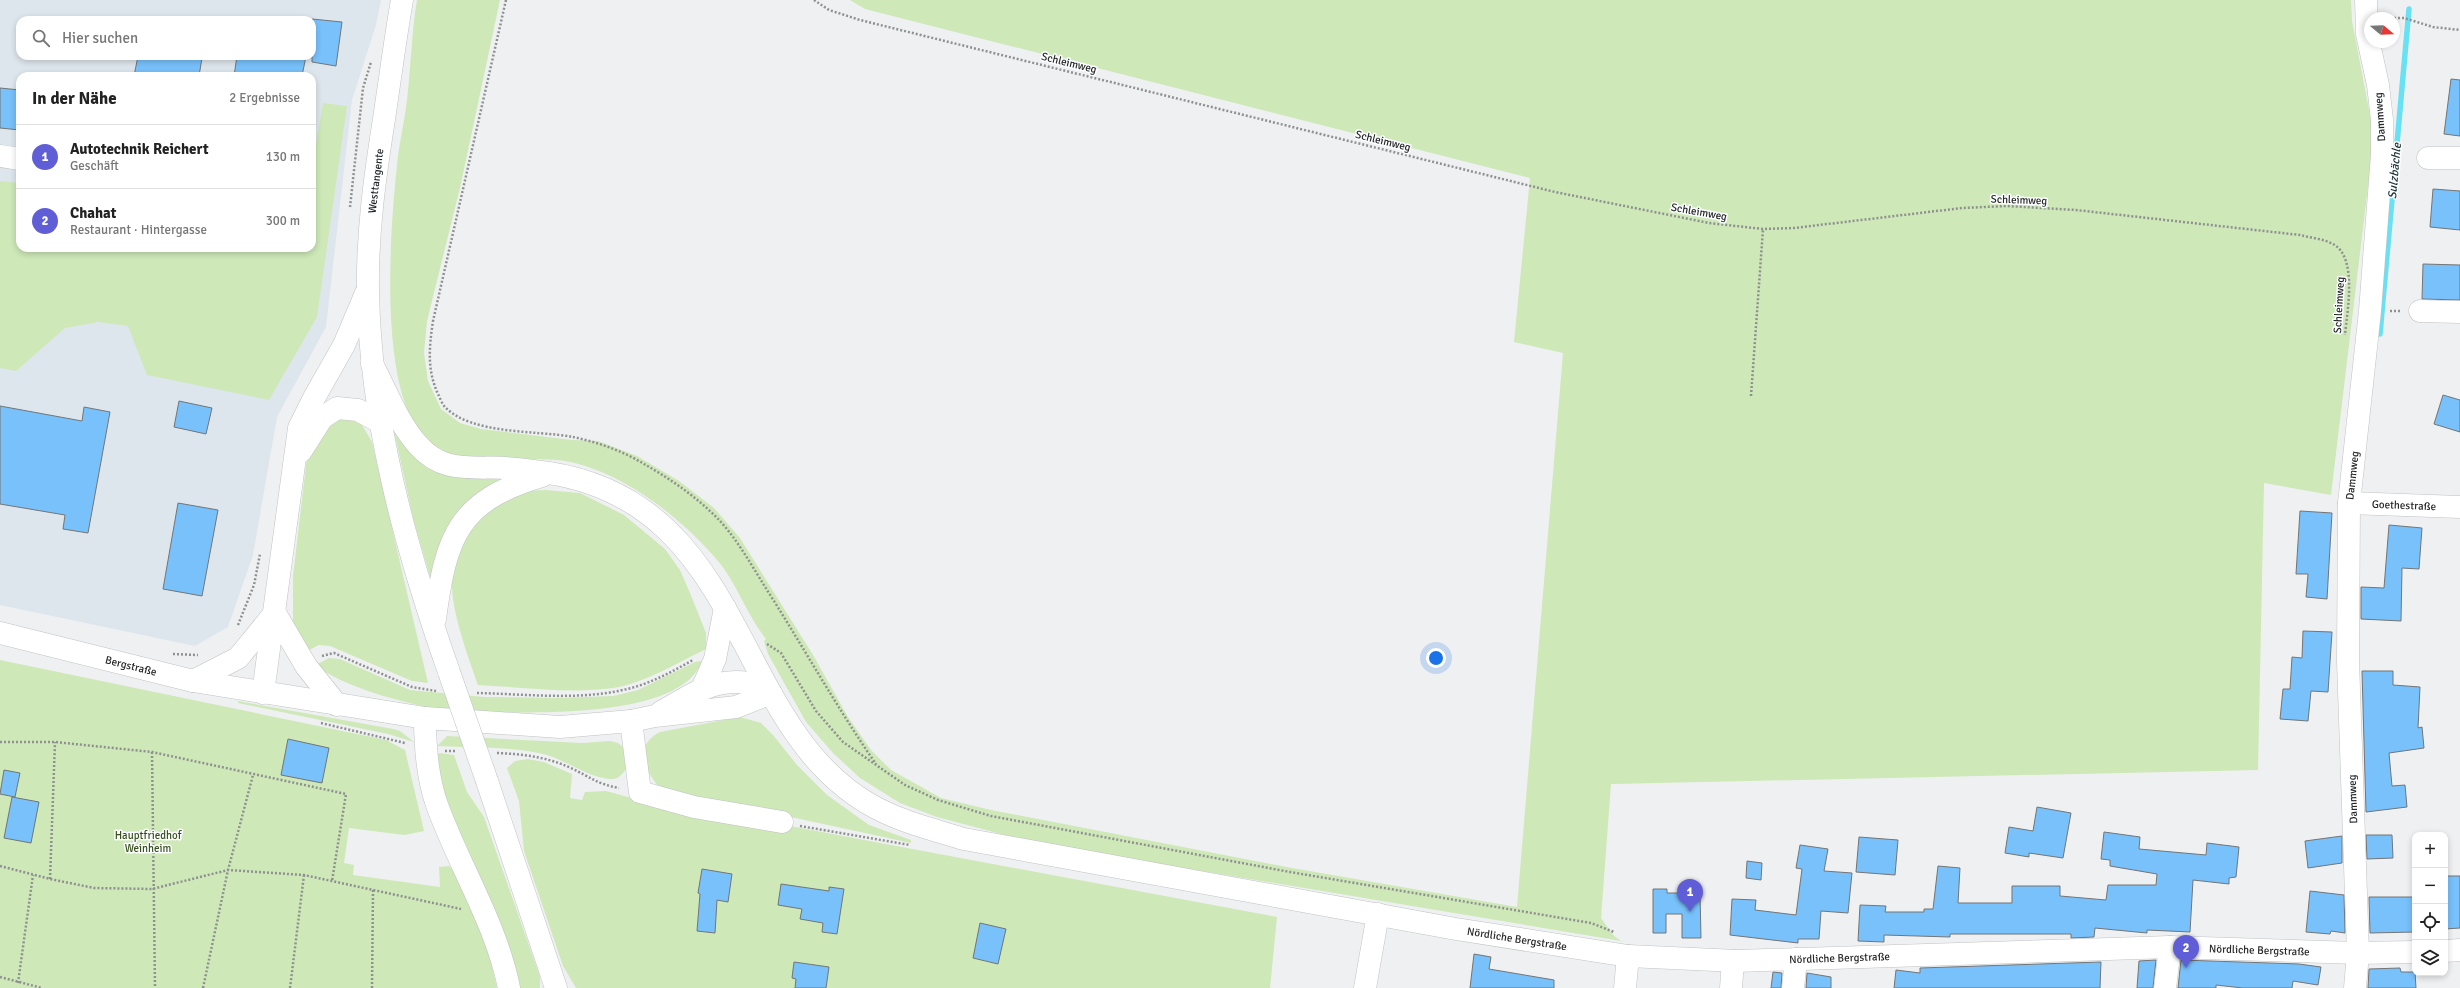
<!DOCTYPE html>
<html lang="de">
<meta charset="utf-8">
<style>
:root{--surface:#fff;--page:#f2f2f2;--text:#222;--muted:#767676;--line:#e0e0e0;--accent:#5f5ed6}
body{margin:0;font-family:Signika,sans-serif;background:var(--page);color:var(--text)}
.controls{position:absolute;right:12px;bottom:12px;display:grid;overflow:hidden;border-radius:8px;box-shadow:0 2px 6px #0003}
.controls button{width:36px;height:36px;display:grid;place-items:center;padding:0;border:0;border-bottom:1px solid var(--line);background:var(--surface);color:var(--text);font:20px sans-serif}
.compass{position:absolute;left:2364px;top:12px;width:36px;height:36px;border-radius:50%;background:var(--surface);box-shadow:0 2px 6px #0003;rotate:109deg}
.you{position:absolute;left:1436px;top:658px;width:14px;height:14px;margin:-10px;border:3px solid #fff;border-radius:50%;background:#1a73e8;box-shadow:0 0 0 6px #1a73e833}
.badge{display:grid;place-items:center;width:26px;height:26px;border-radius:50%;background:var(--accent);color:#fff;font-size:13px;font-weight:700}
.pin{position:absolute;translate:-50% -33px;filter:drop-shadow(0 1px 2px #0008)}
.pin::after{content:'';position:absolute;top:21px;width:14px;height:12px;background:inherit;clip-path:polygon(0 0,100% 0,50% 100%)}
.list{margin:0;padding:0;list-style:none}
h2{display:flex;justify-content:space-between;align-items:center;height:52px;margin:0;padding:0 16px;font-size:17px}
h2 small{font-size:13px;font-weight:400;color:var(--muted)}
.list li{display:grid;grid-template-columns:26px 1fr auto;gap:12px;align-items:center;box-sizing:border-box;height:64px;padding:0 16px;border-top:1px solid var(--line)}
.list b{display:block;font-size:15px;white-space:nowrap}
.list p{margin:0;font-size:13px;white-space:nowrap;color:var(--muted)}
.list em{font-size:13px;font-style:normal;color:var(--muted)}
.icon{flex:none;width:22px;height:22px;fill:none;stroke:currentColor;stroke-width:2;stroke-linecap:round;stroke-linejoin:round}
.map{position:relative;flex:none;width:2460px;height:988px;overflow:hidden}
.search{position:absolute;background:var(--surface);box-shadow:0 2px 6px #0003;left:16px;top:16px;width:300px;height:44px;display:flex;align-items:center;gap:10px;box-sizing:border-box;padding:0 14px;border-radius:12px;color:var(--muted);font-size:15px}
.panel{position:absolute;background:var(--surface);box-shadow:0 2px 6px #0003;left:16px;top:72px;width:300px;height:180px;border-radius:12px}
.map>svg:first-child{display:block}
.built{fill:#dee6ed;fill-rule:evenodd}
.green{fill:#cee8b8}
.lines{fill:none;stroke-linecap:round;stroke-linejoin:round}
.stream{stroke:#69e1f4;stroke-width:5.5}
.building{fill:#78c1fb;stroke:#737576}
.minor-casing{stroke:#c0c2c3;stroke-width:23}
.major-casing{stroke:#c0c2c3;stroke-width:23}
.path{stroke:#8f9091;stroke-width:2.5;stroke-dasharray:2 2;stroke-linecap:butt}
.minor{stroke:#fff;stroke-width:22}
.major{stroke:#fff;stroke-width:22}
.major-bridge-casing{stroke:#c0c2c3;stroke-width:23;stroke-linecap:butt}
.major-bridge{stroke:#fff;stroke-width:22}
.labels{text-anchor:middle;dominant-baseline:central;stroke-width:3;stroke-linejoin:round;paint-order:stroke}
.street-label{font-size:11px;fill:#272728;stroke:#fcfeff}
.park-label{font-size:11px;fill:#37501b;stroke:#fcfeff}
.water-label{font-size:12px;font-style:italic;fill:#1a3033;stroke:#fcfeff}
</style>
<div class="map">
<svg width="2460" height="988" viewBox="0 0 2460 988">
<rect width="100%" height="100%" fill="#eff0f2"/>
<path class="built" d="M0,0h381l-5,25 -24,75 -26,227 -49,90 -24,138 -25,72 -33,19 -195,-41zM20,20h292v36h-292zM20,76h292v172h-292z"/>
<path class="green" d="M417,0h83l-40,188 -33,133 -3,32 4,28 13,28 19,14 21,6 91,11 26,1 39,15 42,25 35,27 26,30 73,117 35,62 23,33 20,20 50,28 50,12 301,58 225,39 46,-554 -49,-11 16,-164 -665,-169 -15,-9h1501l1,21 22,115 -43,359 -67,-12 -6,287 -647,14 -10,134 13,18 7,5 -586,-98 -98,-26 -37,-14 -40,-25 -27,-25 -27,-31 -38,-68 -4,-13 2,-2c-19,-24 -30,-57 -48,-78 -38,-45 -101,-94 -160,-101 -39,-4 -81,9 -117,-8 -69,-33 -50,-232 -43,-296 3,-21 8,-43 10,-65 3,-30 4,-61 9,-91z
M323,103l24,3 -30,211 -48,83 -122,-25 -19,-49 -30,-4 -33,6 -49,43 -16,-3v-187l20,2v65h292v-80z
M389,408l75,69c17,2 36,-6 52,-2l-26,11 -57,100 -19,-64z
M348,418l14,7 10,17 56,241 -16,-2 -82,-35 -11,-1 -14,7 -12,-30v-46l14,-119 26,-38z
M545,490l35,3 44,22 41,34 15,21 10,23 16,40v16c-29,14 -61,34 -93,39 -41,6 -93,-1 -135,-3 -10,-29 -28,-76 -26,-107 3,-39 30,-75 68,-85 8,-2 17,-3 25,-3z
M329,658l11,1 70,31 74,7 74,1 55,-2 25,-6 57,-28 7,-1c-19,55 -157,52 -204,51 -20,-1 -42,0 -61,-3 -33,-6 -97,-23 -121,-44z
M0,660l386,80 19,10 19,81 -20,4 -55,-7 -5,35 10,2 -1,10 87,12 -1,-20 10,-1 10,11 28,69 10,42h-497z
M238,701l155,28 7,2 14,11 -26,-8 -150,-31z
M740,717l21,6 12,12 24,30 30,30 42,30 42,15v3l-250,-54c-16,-17 -28,-44 -1,-57z
M447,736l135,7 28,-2 8,2 6,5 4,17c-4,8 -9,15 -18,14 -20,-1 -43,-18 -63,-24 -35,-9 -74,-7 -110,-9z
M439,753l15,2 13,37 17,25 56,160v11h-24l-72,-187 -8,-44z
M528,759l16,3 28,12 -2,24 12,2 3,-8 21,-1 80,22 109,14 482,90 -7,71h-694l-13,-22 -39,-115 -5,-50 -12,-33 8,-7z"/>
<g class="lines">
<path class="stream" d="M2380,334l29,-325"/>
</g>
<path class="building" d="M312,19l30,3 -6,44 -24,-4z
M138,56h53l11,2 -3,18h-65z
M237,56h69l-4,20h-68z
M2451,79l9,1v56l-16,-2z
M0,88l20,2v40l-20,-2z
M2433,189l27,2v39l-30,-3z
M2423,264l37,1v35l-38,-1z
M2443,395l17,5v32l-26,-8z
M179,401l33,7 -6,26 -32,-7z
M0,406l82,15 2,-14 26,5 -22,121 -25,-4 2,-14 -65,-11z
M178,503l40,7 -16,86 -39,-7z
M2300,511l32,2 -5,86 -21,-2 2,-23h-12z
M2389,525l33,3 -3,41 -17,-1 -1,53 -40,-2v-32l23,1z
M2303,631l29,1 -4,60 -17,-1 -3,30 -28,-2 3,-30h7l2,-32 10,1z
M2362,671h31v14l27,2 -2,41 4,-1 2,21 -35,5 3,33 13,-1 2,22 -41,5z
M288,739l41,9 -7,35 -41,-8z
M4,770l16,3 -5,24 -15,-3z
M12,797l27,5 -8,41 -27,-5z
M2037,807l34,6 -8,45 -34,-5v4l-24,-4 4,-26 24,4z
M2104,832l36,5 -1,12 67,6 1,-12 32,4 -3,30 -7,1v6l-36,-4 -3,52 -43,-2v3l-52,-5 -1,9 -23,1v-4h-121v3l-66,-2v7l-26,-1 2,-36 26,1 -1,6h39v-3h9l5,-43 22,2 -2,35h54v-17h48v10l46,4 2,-15h48l1,-11 -47,-8v-6l-9,-1z
M2366,835h26l1,23 -26,1z
M2342,836v27l-34,5 -3,-27z
M1859,837l39,3 -3,35 -39,-3z
M1800,845l28,4 -4,22 28,2 -4,40 -27,-2 -2,28h-21v4l-68,-8 2,-36 24,1 -1,10 41,5 6,-46 -6,-1z
M1747,861l15,2 -1,17 -15,-2z
M702,869l30,5 -4,28 -11,-2 -2,33 -18,-2 3,-37 -2,-1z
M2445,876h15v52l-15,1z
M781,884l48,7v-4l15,2 -7,45 -15,-2 1,-9 -23,-4 2,-10 -24,-4z
M1653,889h14v4h33l1,45h-19v-24h-16v19h-13z
M2310,891l34,4 1,38 -14,-2 -1,3 -24,-2z
M2369,897h46v35l-45,1z
M980,923l26,6 -8,35 -25,-6z
M1474,954l17,3 -2,12 65,11v8h-84z
M2156,960l-3,28h-16l2,-27z
M2181,960l118,4 22,3 -3,18 -25,-4 -1,7h-49l-27,-3v3h-38z
M794,962l35,5 -3,21h-31l1,-9 -4,-1z
M2101,962l-1,26h-206l2,-18 24,3v-5z
M2400,968l1,4h14l1,16h-48l1,-19z
M1773,972l9,1 -1,15h-10z
M1807,973l24,4v11h-25z"/>
<g class="lines">
<g class="minor-casing">
<g id="minor">
<path d="M0,156l20,3"/>
<path d="M2428,158h32"/>
<path d="M2420,311l40,1"/>
<path id="s1" d="M2349,503l111,4"/>
<path d="M425,718c0,29 2,59 12,87 22,61 59,118 72,183"/>
<path d="M631,721l9,71 54,15 88,15"/>
<path d="M1365,988l13,-74"/>
<path d="M1625,988l3,-32"/>
<path d="M1731,988l2,-27"/>
<path d="M1793,988l3,-29"/>
<path d="M2165,988l5,-41"/>
<path id="s2" d="M2355,988l3,-35 -10,-292 1,-158 21,-192 12,-157v-34l-4,-35 -11,-51 -1,-34"/>
</g>
</g>
<g class="major-casing">
<g id="major">
<path d="M402,0c-7,40 -12,79 -18,119 -9,57 -17,114 -16,171 2,131 38,260 81,382"/>
<path id="s3" d="M372,364c14,26 26,59 46,81 25,29 54,21 87,23 15,1 30,3 44,5 45,7 86,26 119,58 82,79 98,213 201,273 29,17 62,25 95,35l492,90 172,27 109,5 433,-14 188,6 57,-1"/>
<path d="M301,451l21,-33 15,-10 21,2 22,12"/>
<path d="M275,613l31,53 31,39"/>
<path d="M435,619c11,-82 22,-118 107,-143"/>
<path id="s4" d="M0,633l193,48 232,37 135,9 71,-6 24,-5 81,-9 35,-14"/>
<path d="M193,681l45,-23 36,-44"/>
<path d="M702,689l13,-30 10,-51"/>
<path d="M263,693l36,-265 15,-30 30,-53 22,-52"/>
<path d="M661,712c39,-22 60,-39 106,-25"/>
<path d="M487,781l69,207"/>
<path d="M2445,951l15,-1"/>
</g>
</g>
<path class="path" d="M506,0l-73,321c-4,27 -6,49 5,73 2,4 4,10 7,13 27,28 91,23 128,30 24,5 50,14 71,27 23,13 47,29 67,48 23,21 39,51 56,78 37,58 70,118 109,174
M814,0l15,10 31,10 695,172 154,31 54,6 31,-1 168,-20 45,-2 69,4 224,25c11,3 24,4 33,9 25,13 14,68 12,91
M2394,18h10l29,9 27,3
M350,207l13,-119 8,-26
M2390,311h11
M1751,396l12,-167
M238,625l16,-40 6,-31
M767,644l14,9 35,58 27,31 62,43 33,15 53,16 299,56 301,51 23,9
M173,654l25,1
M322,656l12,-3 78,34 24,4
M477,693c52,1 110,9 161,-7 19,-6 37,-16 55,-26
M321,723l84,20
M0,742h55l97,10 194,42 -14,87
M445,751h11
M152,752l3,236
M497,753c26,1 50,4 74,15 19,9 26,16 48,20
M800,826l110,19
M0,866l50,13 44,9 58,1 76,-19 76,5 157,34
M50,879l5,-137
M0,977l42,11
M18,983l15,-108
M203,988l25,-118 25,-95
M290,988l14,-113
M372,988l1,-98"/>
<use href="#minor" class="minor"/>
<use href="#major" class="major"/>
<g class="major-bridge-casing">
<path id="major-bridge" d="M449,672l38,109"/>
</g>
<use href="#major-bridge" class="major-bridge"/>
</g>
<g class="labels">
<g class="street-label">
<text transform="translate(1069 63) rotate(14)">Schleimweg</text>
<text transform="translate(2380 117) rotate(-94)">Dammweg</text>
<text transform="translate(1383 141) rotate(14)">Schleimweg</text>
<text transform="translate(376 181) rotate(-83)">Westtangente</text>
<text transform="translate(2019 200) rotate(2)">Schleimweg</text>
<text transform="translate(1699 212) rotate(10)">Schleimweg</text>
<text transform="translate(2339 305) rotate(-87)">Schleimweg</text>
<text stroke="none"><textPath href="#s2" startOffset="513">Dammweg</textPath></text>
<text stroke="none"><textPath href="#s1" startOffset="55">Goethestraße</textPath></text>
<text stroke="none"><textPath href="#s4" startOffset="135">Bergstraße</textPath></text>
<text transform="translate(2353 799) rotate(-92)">Dammweg</text>
<text stroke="none"><textPath href="#s3" startOffset="1372">Nördliche Bergstraße</textPath></text>
<text stroke="none"><textPath href="#s3" startOffset="2116">Nördliche Bergstraße</textPath></text>
<text stroke="none"><textPath href="#s3" startOffset="1696">Nördliche Bergstraße</textPath></text>
</g>
<g class="park-label">
<text x="148" y="835">Hauptfriedhof<tspan x="148" dy="13">Weinheim</tspan></text>
</g>
<g class="water-label">
<text transform="translate(2395 171) rotate(-85)">Sulzbächle</text>
</g>
</g>
</svg>
<div class="controls">
<button>+</button>
<button>−</button>
<button><svg class="icon" aria-label="locate" viewBox="0 0 24 24"><circle cx="12" cy="12" r="6"/><path d="M12 2v4M12 18v4M2 12h4M18 12h4"/></svg></button>
<button><svg class="icon" aria-label="layers" viewBox="0 0 24 24"><path d="M12 4l9 5-9 5-9-5zM3 14l9 5 9-5"/></svg></button>
</div>
<svg class="compass" viewBox="-18 -18 36 36"><path d="M0-13l5 13h-10z" fill="#e53935"/><path d="M0 13l5-13h-10z" fill="#767676"/></svg>
<div class="you"></div>
<div class="pin badge" style="left:1690px;top:912px">1</div>
<div class="pin badge" style="left:2186px;top:968px">2</div>
<div class="search"><svg class="icon" aria-label="search" viewBox="0 0 24 24"><circle cx="10" cy="10" r="6"/><path d="M15 15l6 6"/></svg>Hier suchen</div>
<section class="panel">
<h2>In der Nähe<small>2 Ergebnisse</small></h2>
<ul class="list">
<li><span class="badge">1</span><div><b>Autotechnik Reichert</b><p>Geschäft</p></div><em>130 m</em></li>
<li><span class="badge">2</span><div><b>Chahat</b><p>Restaurant · Hintergasse</p></div><em>300 m</em></li>
</ul>
</section>
</div>
